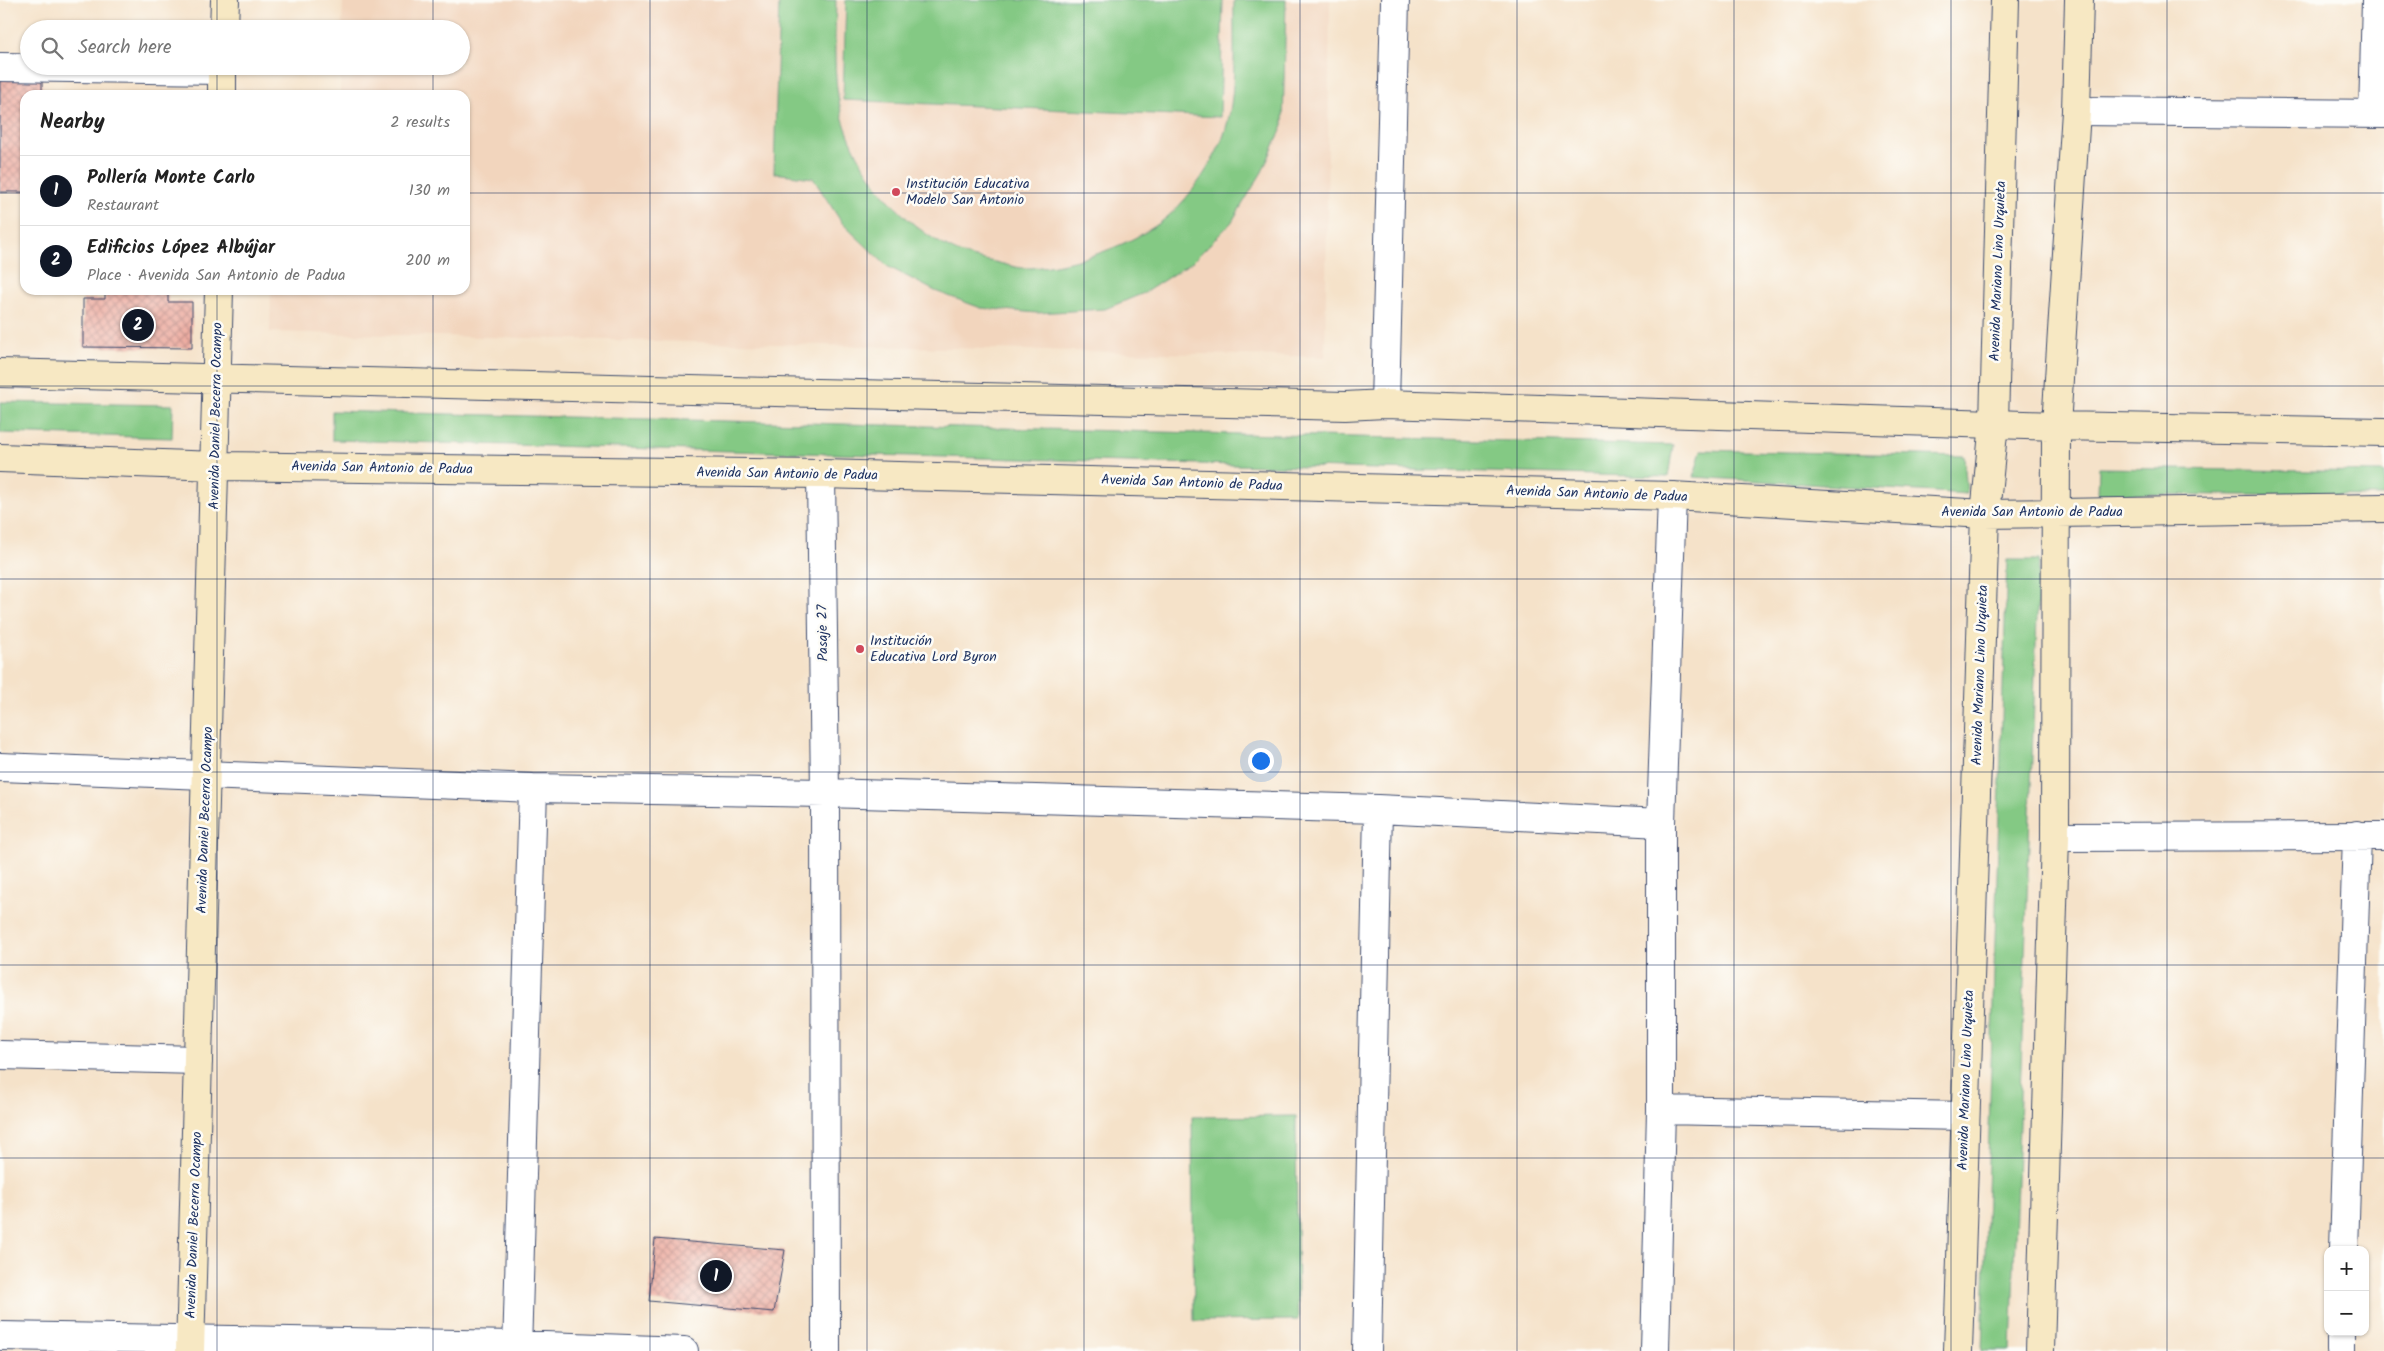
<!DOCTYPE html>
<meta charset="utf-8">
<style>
:root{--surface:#fff;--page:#f6f6f6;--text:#222;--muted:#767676;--line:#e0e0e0;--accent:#111827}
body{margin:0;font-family:Kalam,sans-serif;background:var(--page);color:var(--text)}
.controls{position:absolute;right:15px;bottom:15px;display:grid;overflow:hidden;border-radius:10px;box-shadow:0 1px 4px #0004}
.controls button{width:45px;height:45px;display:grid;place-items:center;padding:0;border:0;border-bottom:1px solid var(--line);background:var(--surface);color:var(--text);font:25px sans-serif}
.you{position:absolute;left:1260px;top:760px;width:18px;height:18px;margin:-12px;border:4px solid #fff;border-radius:50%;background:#1a73e8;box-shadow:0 0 0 8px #1a73e833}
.badge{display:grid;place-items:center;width:32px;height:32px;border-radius:50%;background:var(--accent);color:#fff;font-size:16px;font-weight:700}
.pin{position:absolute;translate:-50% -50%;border:2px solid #fff;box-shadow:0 1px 5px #0006}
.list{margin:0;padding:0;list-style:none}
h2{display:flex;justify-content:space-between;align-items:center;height:65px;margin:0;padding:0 20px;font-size:21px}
h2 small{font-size:16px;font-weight:400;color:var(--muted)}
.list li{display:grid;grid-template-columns:32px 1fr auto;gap:15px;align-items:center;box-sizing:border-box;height:70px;padding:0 20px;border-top:1px solid var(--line)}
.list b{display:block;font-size:19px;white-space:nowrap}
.list p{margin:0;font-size:16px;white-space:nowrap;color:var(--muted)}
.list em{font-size:16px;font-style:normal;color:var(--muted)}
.icon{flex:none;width:28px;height:28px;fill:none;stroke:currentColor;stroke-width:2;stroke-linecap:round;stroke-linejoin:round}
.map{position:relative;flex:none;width:2384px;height:1351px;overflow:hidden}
.search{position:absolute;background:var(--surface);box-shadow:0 1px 4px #0004;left:20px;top:20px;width:450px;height:55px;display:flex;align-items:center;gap:12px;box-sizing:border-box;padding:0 18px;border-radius:28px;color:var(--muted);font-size:19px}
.panel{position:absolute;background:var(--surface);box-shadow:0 1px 4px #0004;left:20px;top:90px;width:450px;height:205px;border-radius:15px}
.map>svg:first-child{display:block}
.built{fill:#f2d5bd}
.grass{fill:#84c984;stroke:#507c71}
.building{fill:url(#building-cross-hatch)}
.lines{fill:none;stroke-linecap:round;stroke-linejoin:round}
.street-casing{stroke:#3c4a6e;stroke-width:30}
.secondary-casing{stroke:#3c4a6e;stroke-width:30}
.street{stroke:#fff;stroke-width:28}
.secondary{stroke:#f7e8c3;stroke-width:28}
.grid{fill:none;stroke:#1b2f5e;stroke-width:1;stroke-opacity:0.55}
.poi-dot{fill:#d1495b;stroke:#fdfcf7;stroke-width:2}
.labels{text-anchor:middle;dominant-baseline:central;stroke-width:5;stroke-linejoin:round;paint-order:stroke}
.poi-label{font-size:14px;fill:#1b2f5e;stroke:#fdfcf7;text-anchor:start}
.street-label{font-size:14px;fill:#1b2f5e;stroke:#fdfcf7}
</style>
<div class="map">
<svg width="2384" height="1351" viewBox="0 0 2384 1351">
<defs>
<pattern id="building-cross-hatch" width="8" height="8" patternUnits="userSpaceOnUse" patternTransform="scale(1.25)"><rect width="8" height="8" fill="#edaa9f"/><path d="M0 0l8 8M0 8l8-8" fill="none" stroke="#bf8b85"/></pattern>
</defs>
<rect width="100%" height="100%" fill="#fdfcf7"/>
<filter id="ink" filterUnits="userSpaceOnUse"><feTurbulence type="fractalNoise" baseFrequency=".02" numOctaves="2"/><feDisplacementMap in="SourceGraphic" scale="10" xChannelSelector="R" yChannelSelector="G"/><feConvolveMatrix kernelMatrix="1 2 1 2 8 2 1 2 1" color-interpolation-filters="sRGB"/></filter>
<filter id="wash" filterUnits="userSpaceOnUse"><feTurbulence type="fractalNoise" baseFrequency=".0096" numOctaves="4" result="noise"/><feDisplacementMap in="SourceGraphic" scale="20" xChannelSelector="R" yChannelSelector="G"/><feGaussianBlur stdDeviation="1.12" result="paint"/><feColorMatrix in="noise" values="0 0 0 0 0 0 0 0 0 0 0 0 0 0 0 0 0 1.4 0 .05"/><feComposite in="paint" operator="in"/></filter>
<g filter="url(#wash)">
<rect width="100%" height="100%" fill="#f5e2c9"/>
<path class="built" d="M343,0h987l-5,357 -1055,-25 1,-42h194v-195h-125l1,-29h120v-37h-119z"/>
<path class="grass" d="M779,0h57c-1,46 -5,92 13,136 20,50 63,97 113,118 10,4 23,6 33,8 9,2 18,5 27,6 42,1 105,-21 139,-46 24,-18 45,-48 58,-75 20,-42 14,-101 15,-147h52l-3,126 -21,46 -31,51 -39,39 -48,31 -39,16 -68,4 -56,-5 -46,-17 -48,-25 -45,-43 -29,-45 -39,-5z
M846,0h377l-3,117 -377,-17z
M0,402l173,3 -1,33 -172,-5z
M332,411l1341,34 -5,32 -1336,-37z
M1701,450l263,6 3,38 -273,-17z
M2099,468l285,4v24l-286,-2z
M2007,560h32l-28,791h-29z
M1296,1116l2,204 -104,1 -2,-204z"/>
<g id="blocks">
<path class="building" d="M0,73h42v22h-17v97h-25z
M105,290h63v12h24v46l-109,-1v-48h22z
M655,1239l130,11 -11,62 -125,-11z"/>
</g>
</g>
<g filter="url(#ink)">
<use href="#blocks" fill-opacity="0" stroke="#3c4a6e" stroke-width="1"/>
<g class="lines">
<g class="street-casing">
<path id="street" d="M0,67l222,3
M2076,111l308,3
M2373,114l3,-114
M1385,404l10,-404
M821,474l4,319 1,558
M0,767l533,21 292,5 553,16 283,14
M2055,837l329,-1
M0,1055l198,5
M1661,1110l304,6
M2344,1250l13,-415
M0,1336l517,9 167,6
M517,1351l16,-563
M1367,1351l11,-542
M1655,1351l6,-241v-287l11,-327
M2341,1351v-19"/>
</g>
<g class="secondary-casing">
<path id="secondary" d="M224,29l1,-29
M222,95v-29
M0,373l1345,33 40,-2 671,22 328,6
M0,458l216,8 605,8 851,22 313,18 399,-6
M190,1351l29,-1061
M1958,1351l27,-837 9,-91 11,-423
M2040,1351l15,-514 1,-411 20,-315 3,-111"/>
</g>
<use href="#street" class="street"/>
<use href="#secondary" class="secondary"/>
</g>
</g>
<path class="grid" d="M217,0v29M433,0v29M650,0v1351M867,0v1351M1084,0v1351M1300,0v1351M1517,0v1351M1734,0v1351M1951,0v1351M2167,0v1351M217,66v29M433,66v29M0,193h25M465,193h1919M217,290v1061M433,290v1061M0,386h2384M0,579h2384M0,772h2384M0,965h2384M0,1158h2384"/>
<g class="poi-dot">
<circle cx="896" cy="192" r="5"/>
<circle cx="860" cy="649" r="5"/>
</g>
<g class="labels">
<g class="poi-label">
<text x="906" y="184">Institución Educativa<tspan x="906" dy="16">Modelo San Antonio</tspan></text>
<text x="870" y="641">Institución<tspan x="870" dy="16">Educativa Lord Byron</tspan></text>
</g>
<g class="street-label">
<text transform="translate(1998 271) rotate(-88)">Avenida Mariano Lino Urquieta</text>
<text transform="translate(216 416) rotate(-89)">Avenida Daniel Becerra Ocampo</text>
<text transform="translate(382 468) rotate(1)">Avenida San Antonio de Padua</text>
<text transform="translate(787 474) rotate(1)">Avenida San Antonio de Padua</text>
<text transform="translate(1192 483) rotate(2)">Avenida San Antonio de Padua</text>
<text transform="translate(1597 494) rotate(2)">Avenida San Antonio de Padua</text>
<text x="2032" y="512">Avenida San Antonio de Padua</text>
<text transform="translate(823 633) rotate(-91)">Pasaje 27</text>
<text transform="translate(1980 675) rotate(-88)">Avenida Mariano Lino Urquieta</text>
<text transform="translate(205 820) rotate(-88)">Avenida Daniel Becerra Ocampo</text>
<text transform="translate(1966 1080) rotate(-88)">Avenida Mariano Lino Urquieta</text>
<text transform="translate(194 1225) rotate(-88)">Avenida Daniel Becerra Ocampo</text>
</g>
</g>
</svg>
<div class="controls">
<button>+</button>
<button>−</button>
</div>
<div class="you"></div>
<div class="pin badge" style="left:716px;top:1276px">1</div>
<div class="pin badge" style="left:138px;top:325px">2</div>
<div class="search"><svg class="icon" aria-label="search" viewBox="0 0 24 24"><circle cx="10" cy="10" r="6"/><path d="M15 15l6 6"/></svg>Search here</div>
<section class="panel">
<h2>Nearby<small>2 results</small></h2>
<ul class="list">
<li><span class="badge">1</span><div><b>Pollería Monte Carlo</b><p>Restaurant</p></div><em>130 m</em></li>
<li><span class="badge">2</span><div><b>Edificios López Albújar</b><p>Place · Avenida San Antonio de Padua</p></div><em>200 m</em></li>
</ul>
</section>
</div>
